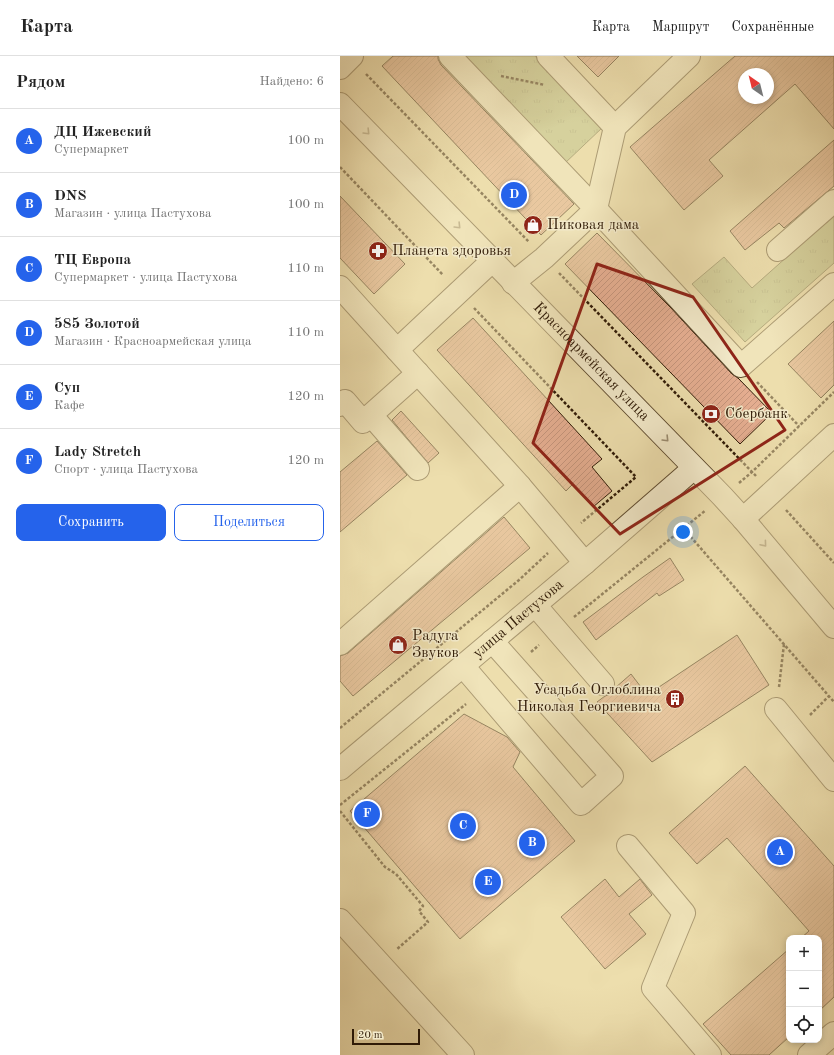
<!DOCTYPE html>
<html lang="ru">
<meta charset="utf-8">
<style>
:root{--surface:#fff;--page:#f6f6f6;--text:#222;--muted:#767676;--line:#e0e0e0;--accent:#2563eb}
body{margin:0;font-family:"Old Standard TT",serif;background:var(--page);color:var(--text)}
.controls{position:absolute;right:12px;bottom:12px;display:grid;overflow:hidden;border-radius:8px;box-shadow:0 2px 6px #0003}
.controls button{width:36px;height:36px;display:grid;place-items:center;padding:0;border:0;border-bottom:1px solid var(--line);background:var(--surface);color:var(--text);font:20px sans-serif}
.compass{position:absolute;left:398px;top:12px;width:36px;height:36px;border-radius:50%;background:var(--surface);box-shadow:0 2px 6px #0003;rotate:325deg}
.scale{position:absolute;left:12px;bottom:10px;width:68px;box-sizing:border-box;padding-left:4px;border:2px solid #301b07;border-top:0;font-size:11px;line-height:14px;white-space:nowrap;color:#301b07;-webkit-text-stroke:3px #f3eaca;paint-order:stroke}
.you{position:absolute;left:343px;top:476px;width:14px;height:14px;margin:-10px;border:3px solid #fff;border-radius:50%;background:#1a73e8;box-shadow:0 0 0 6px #1a73e833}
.badge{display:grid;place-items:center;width:26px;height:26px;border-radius:50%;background:var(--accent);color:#fff;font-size:13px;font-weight:700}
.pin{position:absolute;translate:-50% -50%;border:2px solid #fff;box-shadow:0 1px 4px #0006}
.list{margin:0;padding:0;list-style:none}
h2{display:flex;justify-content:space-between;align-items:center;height:52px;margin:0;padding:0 16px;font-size:17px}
h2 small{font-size:13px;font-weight:400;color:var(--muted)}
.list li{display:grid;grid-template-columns:26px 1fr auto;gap:12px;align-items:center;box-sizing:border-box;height:64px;padding:0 16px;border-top:1px solid var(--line)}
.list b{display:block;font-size:15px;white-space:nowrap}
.list p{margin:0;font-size:13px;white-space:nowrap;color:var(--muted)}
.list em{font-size:13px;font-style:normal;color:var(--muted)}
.actions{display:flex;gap:8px;padding:12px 16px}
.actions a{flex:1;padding:9px 0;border:1px solid var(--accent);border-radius:8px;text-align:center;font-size:14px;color:var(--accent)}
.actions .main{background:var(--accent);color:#fff}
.icon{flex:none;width:22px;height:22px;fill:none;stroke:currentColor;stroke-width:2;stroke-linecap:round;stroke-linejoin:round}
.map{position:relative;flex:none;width:494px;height:999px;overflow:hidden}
header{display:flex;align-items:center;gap:24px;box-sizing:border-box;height:56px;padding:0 20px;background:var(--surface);border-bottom:1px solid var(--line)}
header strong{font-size:19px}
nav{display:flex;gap:22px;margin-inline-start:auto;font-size:14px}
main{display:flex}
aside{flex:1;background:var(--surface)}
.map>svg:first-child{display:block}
.grass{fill:url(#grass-tufts);stroke:#756e48}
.building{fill:url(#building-hatch);stroke:#301b07;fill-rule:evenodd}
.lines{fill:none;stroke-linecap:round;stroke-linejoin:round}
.minor-casing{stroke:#5f4c30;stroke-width:24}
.path{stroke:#301b07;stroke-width:2.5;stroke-dasharray:3 2;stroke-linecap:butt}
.minor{stroke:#f3eaca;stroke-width:22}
.oneway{stroke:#9b8d72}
.marked{fill:none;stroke:#8f2418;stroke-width:3;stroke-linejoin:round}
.labels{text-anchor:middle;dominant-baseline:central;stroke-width:3;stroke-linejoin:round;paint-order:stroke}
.poi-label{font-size:15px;fill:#301b07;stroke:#f3eaca;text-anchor:start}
.street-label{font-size:15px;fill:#301b07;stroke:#f3eaca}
</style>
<header>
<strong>Карта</strong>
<nav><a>Карта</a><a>Маршрут</a><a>Сохранённые</a></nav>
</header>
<main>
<aside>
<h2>Рядом<small>Найдено: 6</small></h2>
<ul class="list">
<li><span class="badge">A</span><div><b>ДЦ Ижевский</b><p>Супермаркет</p></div><em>100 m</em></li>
<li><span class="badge">B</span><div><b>DNS</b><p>Магазин · улица Пастухова</p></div><em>100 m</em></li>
<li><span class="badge">C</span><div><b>ТЦ Европа</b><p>Супермаркет · улица Пастухова</p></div><em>110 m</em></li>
<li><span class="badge">D</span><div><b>585 Золотой</b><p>Магазин · Красноармейская улица</p></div><em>110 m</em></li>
<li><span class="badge">E</span><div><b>Суп</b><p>Кафе</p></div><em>120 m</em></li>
<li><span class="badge">F</span><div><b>Lady Stretch</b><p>Спорт · улица Пастухова</p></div><em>120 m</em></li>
</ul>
<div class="actions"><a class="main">Сохранить</a><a>Поделиться</a></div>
</aside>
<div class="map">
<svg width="494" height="999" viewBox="0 0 494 999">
<defs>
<pattern id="grass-tufts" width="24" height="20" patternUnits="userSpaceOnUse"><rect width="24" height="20" fill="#bac189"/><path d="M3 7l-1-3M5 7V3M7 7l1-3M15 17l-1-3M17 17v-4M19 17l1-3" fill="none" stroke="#a0a575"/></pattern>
<pattern id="building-hatch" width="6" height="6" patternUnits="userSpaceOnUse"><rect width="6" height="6" fill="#e4ad90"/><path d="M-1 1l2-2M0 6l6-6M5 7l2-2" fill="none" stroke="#c4947b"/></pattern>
</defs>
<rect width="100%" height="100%" fill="#eddead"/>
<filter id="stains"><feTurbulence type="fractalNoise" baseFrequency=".005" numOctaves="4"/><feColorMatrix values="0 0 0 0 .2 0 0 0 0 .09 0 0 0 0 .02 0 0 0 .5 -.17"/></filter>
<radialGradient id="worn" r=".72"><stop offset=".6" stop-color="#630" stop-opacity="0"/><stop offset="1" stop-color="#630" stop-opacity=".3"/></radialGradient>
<path class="grass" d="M121,0h74l68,71 -39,37z
M494,159v48l-89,79 -53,-58 32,-27 28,31z"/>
<path class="building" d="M53,0h45v3l3,6 133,139 -33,31 -159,-169z
M237,0h42l-21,21z
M395,0h99v73l-39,-45 -86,76 14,16 -39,34 -54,-63zM404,18h24v24h-24z
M494,84v46l-50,42 -5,-5 -34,27 -15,-19z
M0,140l65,68 -31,30 -34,-36z
M257,177l74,75 61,66 6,4 34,35 -32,31 -175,-180z
M133,262l129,141 -10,8 20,24 -19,16 -20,-23 -7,7 -129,-141z
M494,265v64l-13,13 -33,-34z
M61,355l38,42 -11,10 -36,-43z
M37,385l30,34 -67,57v-60z
M164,461l26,31 -177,148 -13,-15v-25l8,-3z
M330,502l14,22 -25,16 -2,-3 -61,47 -13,-18 60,-45z
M397,579l32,50 -117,77 -55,-60 8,-6 6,-2 4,-6 16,-14 16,21z
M124,658l43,23 13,15 -7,15 62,74 -115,98 -110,-128z
M405,710l89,100v131l-15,14v-73h-18l8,-7 -82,-93 -30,26 -28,-31z
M265,823l14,18 21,-18 12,16 -23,19 17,20 -41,35 -44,-52z
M449,893v88l-20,18h-38l-28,-31z"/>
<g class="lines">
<g class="minor-casing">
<g id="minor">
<path d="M110,0l146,153 145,157 93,-82"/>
<path d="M208,0l67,71"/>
<path d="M0,12l12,-12"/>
<path id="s1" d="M0,48l382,392 21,23 91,108"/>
<path d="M438,194l56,-49"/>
<path d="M173,227l31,-25 52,-49 19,-82 74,-71"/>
<path d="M0,231l180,199 65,77"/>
<path d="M57,294l95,-89"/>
<path d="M0,349l5,-4 18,21 55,-49"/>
<path d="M31,359l47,54"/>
<path d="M403,463l91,-84"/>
<path d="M195,549l68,79"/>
<path d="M0,588l180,-158"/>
<path d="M123,610l118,138 31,-28 -120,-135"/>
<path d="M436,653l58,71"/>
<path id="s2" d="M0,713l245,-206 109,-95"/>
<path d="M288,790l56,67 -31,75 57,67"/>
<path d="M0,864l123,135"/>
<path d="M469,999l25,-22"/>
</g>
</g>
<path class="path" d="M26,18l163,168
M161,20l44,9
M0,111l103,108
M219,217l197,203
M134,252l162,169 -55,46
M417,326l42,44
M399,427l13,-11 82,-80
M446,454l48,53
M344,473l150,173
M234,561l132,-107
M191,596l8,-7
M439,631l5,-43
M470,659l19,-19
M0,672l179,-148 29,-27
M0,749l126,-101
M0,755l45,56 11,7 27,32 -4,5 9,11 -32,28"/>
<use href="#minor" class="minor"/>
</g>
<defs><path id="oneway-chevron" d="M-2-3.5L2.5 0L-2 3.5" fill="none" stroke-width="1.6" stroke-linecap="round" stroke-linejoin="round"/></defs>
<g class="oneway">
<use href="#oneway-chevron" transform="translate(27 76) rotate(46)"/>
<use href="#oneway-chevron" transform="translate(118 170) rotate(46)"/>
<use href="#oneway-chevron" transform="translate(326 383) rotate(46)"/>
<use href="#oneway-chevron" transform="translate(424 488) rotate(50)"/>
</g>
<path d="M0 0H494V999H0ZM257,208l96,33 92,133 -165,104 -87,-91z" fill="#eddead" fill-opacity=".55" fill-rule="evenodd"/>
<path class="marked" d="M257,208l96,33 92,133 -165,104 -87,-91z"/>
<defs>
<g id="shop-disc" transform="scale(1)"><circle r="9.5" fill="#8f2418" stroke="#f3eaca"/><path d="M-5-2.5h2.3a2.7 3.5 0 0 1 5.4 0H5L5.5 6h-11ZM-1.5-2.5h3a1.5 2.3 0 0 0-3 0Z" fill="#fff"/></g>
<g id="pharmacy-disc" transform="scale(1)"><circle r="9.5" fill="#8f2418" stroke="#f3eaca"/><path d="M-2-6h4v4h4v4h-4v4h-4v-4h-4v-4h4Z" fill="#fff"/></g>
<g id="bank-disc" transform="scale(1)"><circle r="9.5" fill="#8f2418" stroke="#f3eaca"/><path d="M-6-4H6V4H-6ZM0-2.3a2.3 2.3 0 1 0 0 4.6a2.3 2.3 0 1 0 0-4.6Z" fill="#fff"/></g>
<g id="building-disc" transform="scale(1)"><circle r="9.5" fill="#8f2418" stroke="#f3eaca"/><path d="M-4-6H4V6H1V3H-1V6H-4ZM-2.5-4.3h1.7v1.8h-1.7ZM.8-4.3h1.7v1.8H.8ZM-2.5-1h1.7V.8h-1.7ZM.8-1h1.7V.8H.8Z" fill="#fff"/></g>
</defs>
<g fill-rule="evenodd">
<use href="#shop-disc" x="193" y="169"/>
<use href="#pharmacy-disc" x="38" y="195"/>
<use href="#bank-disc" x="371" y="358"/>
<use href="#shop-disc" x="58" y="589"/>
<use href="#building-disc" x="335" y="643"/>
</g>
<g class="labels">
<g class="poi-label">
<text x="207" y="169">Пиковая дама</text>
<text x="52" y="195">Планета здоровья</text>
<text x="385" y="358">Сбербанк</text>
<text x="72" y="580">Радуга<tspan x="72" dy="17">Звуков</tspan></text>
<text x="321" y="634" text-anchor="end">Усадьба Оглоблина<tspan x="321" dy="17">Николая Георгиевича</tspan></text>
</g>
<g class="street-label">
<text stroke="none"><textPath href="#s1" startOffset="360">Красноармейская улица</textPath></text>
<text stroke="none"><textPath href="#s2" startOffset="233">улица Пастухова</textPath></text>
</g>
</g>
<rect width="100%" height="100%" filter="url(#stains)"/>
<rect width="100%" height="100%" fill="url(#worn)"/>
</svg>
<div class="controls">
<button>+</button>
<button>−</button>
<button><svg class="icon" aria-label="locate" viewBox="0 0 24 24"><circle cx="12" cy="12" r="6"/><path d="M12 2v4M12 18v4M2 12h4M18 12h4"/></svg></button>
</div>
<svg class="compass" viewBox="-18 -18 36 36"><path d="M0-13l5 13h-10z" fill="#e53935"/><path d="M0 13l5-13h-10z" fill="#767676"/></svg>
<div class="scale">20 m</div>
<div class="you"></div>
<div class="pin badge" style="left:440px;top:796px">A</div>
<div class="pin badge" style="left:192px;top:787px">B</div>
<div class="pin badge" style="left:123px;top:770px">C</div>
<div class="pin badge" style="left:174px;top:139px">D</div>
<div class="pin badge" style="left:148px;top:826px">E</div>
<div class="pin badge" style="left:27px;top:758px">F</div>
</div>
</main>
